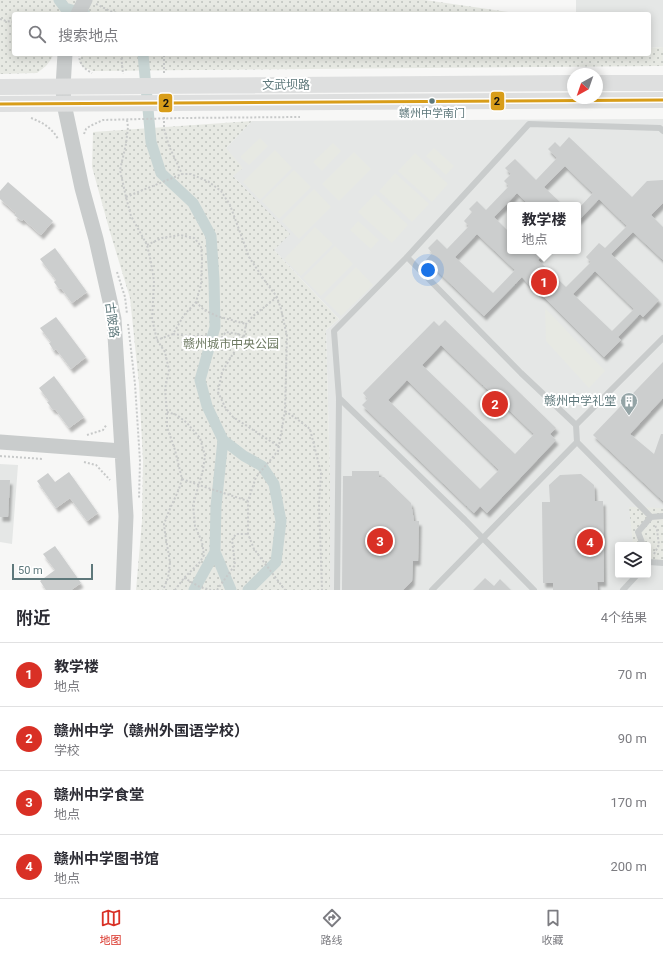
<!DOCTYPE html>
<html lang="zh">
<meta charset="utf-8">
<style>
:root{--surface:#fff;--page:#f2f2f3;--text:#2b2b33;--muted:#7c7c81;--line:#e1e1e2;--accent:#d93025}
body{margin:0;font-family:Roboto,"Noto Sans SC",sans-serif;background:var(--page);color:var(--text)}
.controls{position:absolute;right:12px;bottom:12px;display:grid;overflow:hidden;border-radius:4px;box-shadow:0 2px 10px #0003}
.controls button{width:36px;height:36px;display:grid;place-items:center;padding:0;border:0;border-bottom:1px solid var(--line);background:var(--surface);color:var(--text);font:20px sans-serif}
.compass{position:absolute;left:567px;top:68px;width:36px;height:36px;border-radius:50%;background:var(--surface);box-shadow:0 2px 10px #0003;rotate:220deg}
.scale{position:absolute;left:12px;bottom:10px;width:81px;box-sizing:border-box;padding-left:4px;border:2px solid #5e787b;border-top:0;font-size:11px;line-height:14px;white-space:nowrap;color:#5e787b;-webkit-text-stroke:3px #fff;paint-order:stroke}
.you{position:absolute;left:428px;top:270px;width:14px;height:14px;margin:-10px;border:3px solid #fff;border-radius:50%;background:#1a73e8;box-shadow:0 0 0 6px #1a73e833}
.badge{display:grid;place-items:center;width:26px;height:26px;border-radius:50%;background:var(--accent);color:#fff;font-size:13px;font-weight:700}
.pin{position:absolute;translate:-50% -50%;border:2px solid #fff;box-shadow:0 1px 4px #0006}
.popup{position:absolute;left:507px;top:202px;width:74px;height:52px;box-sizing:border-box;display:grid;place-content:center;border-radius:4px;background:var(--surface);filter:drop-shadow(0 1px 3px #0005);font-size:13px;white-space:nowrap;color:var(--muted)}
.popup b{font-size:15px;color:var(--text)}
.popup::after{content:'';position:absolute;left:50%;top:100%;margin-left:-8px;border:8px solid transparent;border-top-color:var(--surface)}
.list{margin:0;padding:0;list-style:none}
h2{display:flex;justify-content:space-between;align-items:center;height:52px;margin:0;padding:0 16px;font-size:17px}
h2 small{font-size:13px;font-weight:400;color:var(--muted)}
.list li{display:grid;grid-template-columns:26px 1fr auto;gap:12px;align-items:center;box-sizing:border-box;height:64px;padding:0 16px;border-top:1px solid var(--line)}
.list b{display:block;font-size:15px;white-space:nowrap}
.list p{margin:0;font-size:13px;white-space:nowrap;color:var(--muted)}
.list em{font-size:13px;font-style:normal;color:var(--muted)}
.icon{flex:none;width:22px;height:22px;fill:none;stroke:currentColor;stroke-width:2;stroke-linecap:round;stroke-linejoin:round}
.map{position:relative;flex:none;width:663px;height:590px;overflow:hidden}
.search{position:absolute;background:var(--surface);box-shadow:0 2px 10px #0003;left:12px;right:12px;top:12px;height:44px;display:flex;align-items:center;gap:10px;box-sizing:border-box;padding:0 14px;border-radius:4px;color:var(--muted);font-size:15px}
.sheet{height:308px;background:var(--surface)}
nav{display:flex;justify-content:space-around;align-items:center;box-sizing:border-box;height:56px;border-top:1px solid var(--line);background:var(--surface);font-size:11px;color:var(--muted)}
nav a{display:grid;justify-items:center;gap:2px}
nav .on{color:var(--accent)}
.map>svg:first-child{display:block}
.built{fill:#e5e7e6;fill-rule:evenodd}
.grass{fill:#e7e9e3}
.park{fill:url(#park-dots)}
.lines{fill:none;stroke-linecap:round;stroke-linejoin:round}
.canal{stroke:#c8d5d4;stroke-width:11}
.building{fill:#cccece;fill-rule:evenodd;filter:url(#shadow)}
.path{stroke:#c7c9c9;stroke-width:2;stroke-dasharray:2 2;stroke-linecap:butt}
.service{stroke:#c9cccc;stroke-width:6}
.tertiary{stroke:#c9cccc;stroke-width:15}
.secondary{stroke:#dedfdf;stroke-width:16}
.bus-1-casing{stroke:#fff;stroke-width:6}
.bus-1{stroke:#d89d19;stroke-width:3}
.bus-dot{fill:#5e787b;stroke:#fff;stroke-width:1.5}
.labels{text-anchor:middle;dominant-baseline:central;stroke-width:4;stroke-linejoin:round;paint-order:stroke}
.bus-label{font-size:11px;fill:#5e787b;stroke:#fff}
.street-label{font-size:12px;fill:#5e787b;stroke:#fff}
.park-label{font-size:12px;fill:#6d7961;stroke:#fff}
.poi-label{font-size:12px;fill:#5e787b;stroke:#fff;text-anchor:end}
.line-badge{stroke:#fff;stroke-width:1.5}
.pale-badge-label{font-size:11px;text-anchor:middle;font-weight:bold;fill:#111}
</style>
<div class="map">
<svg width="663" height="590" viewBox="0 0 663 590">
<defs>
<pattern id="park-dots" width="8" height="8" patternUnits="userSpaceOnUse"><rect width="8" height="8" fill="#e7e9e3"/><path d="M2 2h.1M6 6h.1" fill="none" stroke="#bec2bd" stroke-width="1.8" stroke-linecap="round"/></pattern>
<filter id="shadow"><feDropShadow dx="2.5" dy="4.5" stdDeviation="1" flood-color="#0004"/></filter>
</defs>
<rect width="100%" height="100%" fill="#f7f7f6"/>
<path class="built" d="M576,0h87v47l-14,1v-34h-73z
M663,119v471h-333v-111l-4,-149 13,-11 -65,-69 15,-16 -56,-58 -8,-27 27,-28zM510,205h68v46h-68zM618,545h30v30h-30z
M0,464l18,1 -6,79 -12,-2z"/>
<path class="grass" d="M260,138l8,8 -19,19 -9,-8z
M333,143l8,8 -19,20 -9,-9z
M434,148l20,18 -8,9 -20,-19z
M275,150l17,18 -32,32 -17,-18z
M354,152l17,17 -32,32 -17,-17z
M415,153l33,31 -16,18 -34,-31z
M294,170l17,17 -32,32 -17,-18z
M395,173l34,31 -17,18 -33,-31z
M314,189l17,18 -32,32 -17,-18z
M375,194l33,31 -16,18 -34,-31z
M358,221l21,19 -8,9 -21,-19z
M315,227l18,17 -32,32 -17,-17z
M335,246l18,18 -32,32 -18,-18z
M356,267l17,18 -32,31 -17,-17z
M545,308l60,63 -16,17 -43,-47z"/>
<path class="park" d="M0,0h425l98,14h-509v40h39l-1,4 -6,8 -9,7 -37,1z
M663,47v19l-470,4 -100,1 -10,-4 -4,-5 3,-8h567v-6z
M252,121l-26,27 17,20 -10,8 57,58 -16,16 65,69 -13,11 4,149v111h-194l6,-69 1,-60 -4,-77 -9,-86 -20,-66 -18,-65 1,-35z
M629,507l34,1v55h-15v-18h-15z"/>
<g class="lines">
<path class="canal" d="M59,0l6,8 20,6
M143,54l8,88 10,31 32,30 18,33 3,43 1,48 -15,53 7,26 16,34 21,16 18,10 12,18 7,37 -5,41 -28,28
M223,440l-7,66 -1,46 16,38
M194,590l21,-38"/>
</g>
<path class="building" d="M569,137l63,60 15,-16 16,-1v23l-12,12 12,12v33l-30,-28 -22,22 48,46 -16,17 -3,-3 -22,23 3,3 -17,17 -58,-58 -15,-12 -9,-10 -38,39 -58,-56 6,-7 -4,-5 9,-9 10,10 22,-23 -5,-5 8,-9 -3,-3 8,-8 9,9 23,-24 -5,-5 7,-7 -6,-6 10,-9 21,21 21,-22 -9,-9 7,-7 5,5zM565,166l28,27 -15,16v12l21,-22 28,27 -22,22 -6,-5 -13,14 5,5 -25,25 -28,-27 9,-9h-37v-18l-16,-16 23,-24 12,12h34l-19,-18zM477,234l38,36 -22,23 -38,-36zM595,271l39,38 -22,22 -39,-37z
M8,182l45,39 -12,14 -18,-16 -1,2 -8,-6 2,-2 -16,-14v-8z
M55,248l32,44 -15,11 -11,-15 -2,1 -5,-7 2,-2 -16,-21z
M56,317l30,40 -15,12 -15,-20 -2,2 -5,-8 2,-1 -11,-14z
M445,320l111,108 -6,6 6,6 -69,73 -7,-7 -6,7 -112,-108 6,-6 -5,-6 71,-72 5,5zM441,345l93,89 -19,20 -93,-89zM407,380l92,90 -19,19 -92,-89z
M663,362v36l-33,36 24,20 7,-20h2v67l-70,-66z
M54,376l30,41 -15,11 -14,-19 -2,1 -6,-8 2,-1 -10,-13z
M352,471h27v6h5l27,26 3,18h5l-1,40h-5l-1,20 -9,9h-61l1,-114h9z
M69,472l29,41 -11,8 -17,-23 -14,10 -19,-27 11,-8 7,9z
M581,474l13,11 1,16h8l1,81h-7l1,8h-45v-7h-10l-1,-81h8l-1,-17 11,-10z
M0,480h10l-2,37h-8z
M55,546l26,37 -10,7h-25l-6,-9 15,-11 -12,-16z
M485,578l9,8 6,-7 11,11h-38z"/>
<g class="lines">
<path class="path" d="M96,4l14,7 11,3
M0,19l6,2 8,1
M79,54c0,9 5,15 13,19
M121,54l2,20
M580,72l11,-1
M164,73v-19
M164,117v12l5,17 13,28h9l18,8 12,9 9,14 19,52 16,24 12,16 4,12 6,27 -2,75 -7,40 -22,26 -8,24v33l6,15 31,41
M31,118c11,4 21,10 27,21
M127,120l1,7 -2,17 -6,26 6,27 5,19 16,29 4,17 3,19 -2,38 5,21 8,12 4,18 -4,19 2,23v15l8,23 7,29 -3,10 -10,22 -5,13 1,9 5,29 -2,16 -5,12
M84,134l2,-5 4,-3 13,-6 78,-2 119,-1
M126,197l56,-23
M147,245l15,-7 18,-3 14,3 7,8 1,13 -1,26 -5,17 -12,13 -11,19 -16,6
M117,272l8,25 2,17
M277,297l-24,19 -7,8 -2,13 -13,20 -9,15 -4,20 7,15 8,10 45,29
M196,302l8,8 13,6 29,8
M128,324l7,60 5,77 -1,38
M173,334l15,2h17l13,6 8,-10 12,2 6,3
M285,411l12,8 13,10 11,44 -2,31 3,86
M167,412l10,3 10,8 13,15 5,18 -2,14 -10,35 2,21 7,16 2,13 -4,7 -16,16 -9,12
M87,435l16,-5 4,-6
M0,456l43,3
M84,462l12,3 14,15
M182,479l17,6 49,16
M654,554l5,-9 -2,-15 -2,-5
M184,578l16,9 11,3
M217,590l18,-25 -3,-25 4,-6h12"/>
<path class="service" d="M407,257l114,116 55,52 1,17 -145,148
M339,398l126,122 69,70
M576,425l87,-87
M577,442l74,75
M643,545l-5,-13 13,-15 12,-1
M648,559l1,3 14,1
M337,590l2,-192 -5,-67 73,-74 122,-133 131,4 3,3
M623,590l14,-15"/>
<path class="tertiary" d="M78,14l7,-14
M65,54l-2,33 1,17 18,84 14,51 18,80 12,197 -3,74
M0,442l122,9"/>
<path class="secondary" d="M597,83h66
M0,87l573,-4
M0,104l663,-4"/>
<g class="bus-1-casing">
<path id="bus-1" d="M0,104l663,-4"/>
</g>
<use href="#bus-1" class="bus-1"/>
</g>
<defs>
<g id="building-pin" transform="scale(0.9)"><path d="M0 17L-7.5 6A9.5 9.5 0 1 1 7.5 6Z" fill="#94a4a6" stroke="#fff"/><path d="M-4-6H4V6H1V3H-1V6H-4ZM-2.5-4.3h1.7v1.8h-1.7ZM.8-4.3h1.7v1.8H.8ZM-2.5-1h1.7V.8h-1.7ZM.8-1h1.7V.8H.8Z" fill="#fff"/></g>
</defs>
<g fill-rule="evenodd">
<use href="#building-pin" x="629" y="401"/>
</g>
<circle class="bus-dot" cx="432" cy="101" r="3.5"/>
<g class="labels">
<g class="bus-label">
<text x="432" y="113">赣州中学南门</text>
</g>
<g class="street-label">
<text x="286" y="85">文武坝路</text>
<text transform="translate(112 320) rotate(82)">古陂路</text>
</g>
<g class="park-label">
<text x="231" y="344">赣州城市中央公园</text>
</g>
<g class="poi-label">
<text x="616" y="401">赣州中学礼堂</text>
</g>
</g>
<g class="line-badge">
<rect x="490" y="91" width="15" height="20" rx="4" fill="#d89d19"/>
<rect x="158" y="93" width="15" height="20" rx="4" fill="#d89d19"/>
</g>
<g class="pale-badge-label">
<text x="497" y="105">2</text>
<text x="166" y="107">2</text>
</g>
</svg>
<div class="controls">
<button><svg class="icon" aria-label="layers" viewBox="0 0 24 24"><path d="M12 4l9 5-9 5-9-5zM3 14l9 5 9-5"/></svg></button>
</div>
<svg class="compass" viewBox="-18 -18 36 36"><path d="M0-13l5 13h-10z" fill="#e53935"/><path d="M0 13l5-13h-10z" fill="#7c7c81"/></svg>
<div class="scale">50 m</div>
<div class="you"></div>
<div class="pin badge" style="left:544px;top:282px">1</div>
<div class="popup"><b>教学楼</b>地点</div>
<div class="pin badge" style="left:495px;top:404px">2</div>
<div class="pin badge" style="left:380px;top:541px">3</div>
<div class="pin badge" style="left:590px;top:542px">4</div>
<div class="search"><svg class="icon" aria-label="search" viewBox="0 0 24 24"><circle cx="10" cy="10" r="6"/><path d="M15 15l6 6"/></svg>搜索地点</div>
</div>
<section class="sheet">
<h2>附近<small>4个结果</small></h2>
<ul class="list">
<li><span class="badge">1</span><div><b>教学楼</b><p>地点</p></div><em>70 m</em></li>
<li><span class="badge">2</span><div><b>赣州中学（赣州外国语学校）</b><p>学校</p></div><em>90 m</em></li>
<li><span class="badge">3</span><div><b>赣州中学食堂</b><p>地点</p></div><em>170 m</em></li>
<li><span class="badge">4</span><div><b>赣州中学图书馆</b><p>地点</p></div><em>200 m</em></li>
</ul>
</section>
<nav>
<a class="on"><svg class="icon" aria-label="map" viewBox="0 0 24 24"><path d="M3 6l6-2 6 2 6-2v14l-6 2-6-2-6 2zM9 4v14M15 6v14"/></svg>地图</a>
<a><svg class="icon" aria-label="directions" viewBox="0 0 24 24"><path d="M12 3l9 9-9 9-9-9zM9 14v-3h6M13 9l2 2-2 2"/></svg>路线</a>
<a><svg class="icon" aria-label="saved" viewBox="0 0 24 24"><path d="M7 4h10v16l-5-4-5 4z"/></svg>收藏</a>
</nav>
